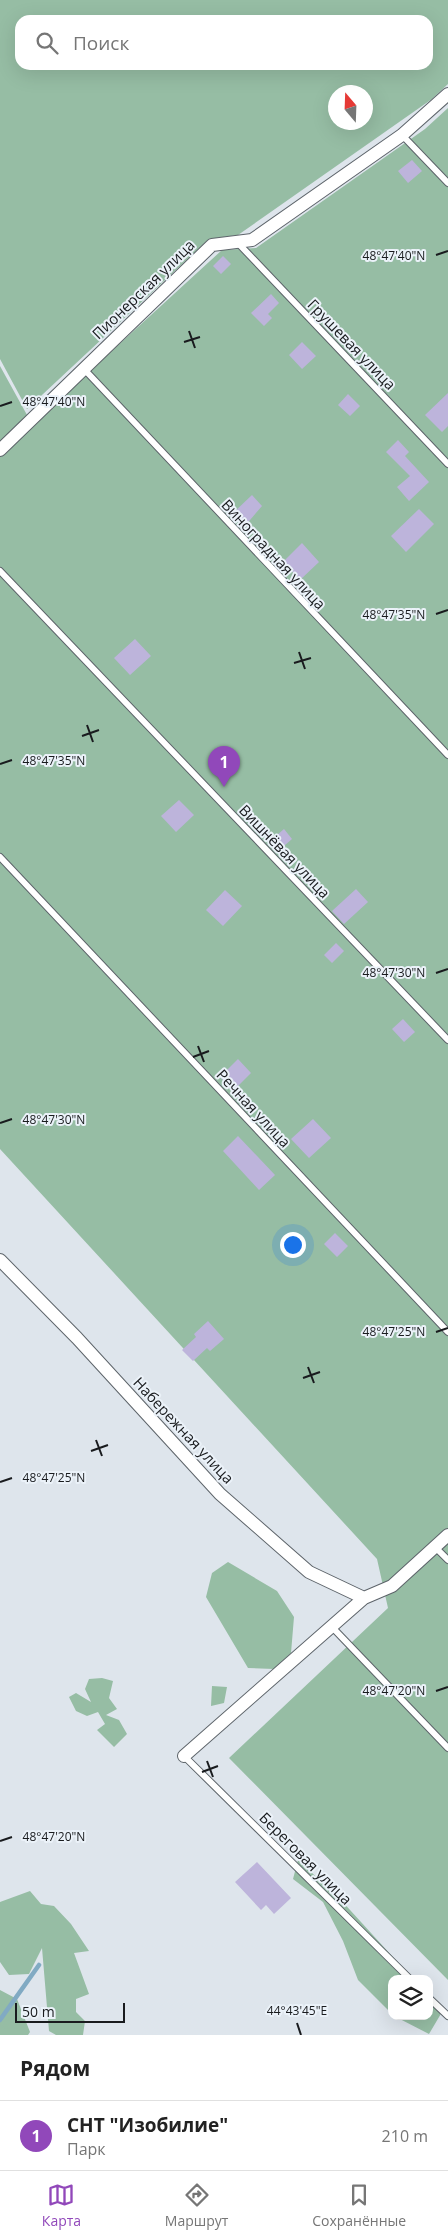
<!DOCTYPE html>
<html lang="ru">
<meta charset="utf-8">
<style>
:root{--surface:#fff;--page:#f2f2f2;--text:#222;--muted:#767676;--line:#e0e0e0;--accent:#9148ba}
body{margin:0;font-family:"Open Sans",sans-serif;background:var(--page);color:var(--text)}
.controls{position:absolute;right:15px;bottom:15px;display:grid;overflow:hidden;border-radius:10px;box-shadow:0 5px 20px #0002}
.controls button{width:45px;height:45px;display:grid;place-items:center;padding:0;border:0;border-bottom:1px solid var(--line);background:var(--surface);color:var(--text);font:25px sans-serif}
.compass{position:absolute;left:328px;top:85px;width:45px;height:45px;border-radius:50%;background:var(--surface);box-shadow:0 5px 20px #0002;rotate:341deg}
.scale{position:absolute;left:15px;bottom:12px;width:110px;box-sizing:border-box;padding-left:5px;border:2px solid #191b1e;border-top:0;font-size:14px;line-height:18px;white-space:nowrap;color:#191b1e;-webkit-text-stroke:4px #ebf2f9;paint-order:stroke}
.you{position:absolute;left:292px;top:1244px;width:18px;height:18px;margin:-12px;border:4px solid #fff;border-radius:50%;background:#1a73e8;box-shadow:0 0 0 8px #1a73e833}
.badge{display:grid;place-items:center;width:32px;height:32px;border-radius:50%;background:var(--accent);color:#fff;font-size:16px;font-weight:700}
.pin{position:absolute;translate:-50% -41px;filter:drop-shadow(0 1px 2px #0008)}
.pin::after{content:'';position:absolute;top:26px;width:18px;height:15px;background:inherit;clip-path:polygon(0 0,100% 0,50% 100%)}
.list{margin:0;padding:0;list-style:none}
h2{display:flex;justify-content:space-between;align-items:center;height:65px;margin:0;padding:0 20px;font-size:21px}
h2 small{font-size:16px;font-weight:400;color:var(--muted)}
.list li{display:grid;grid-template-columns:32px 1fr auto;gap:15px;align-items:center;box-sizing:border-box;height:70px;padding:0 20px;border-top:1px solid var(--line)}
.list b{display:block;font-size:19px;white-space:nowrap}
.list p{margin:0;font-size:16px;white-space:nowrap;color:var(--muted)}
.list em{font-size:16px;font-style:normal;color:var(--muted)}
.icon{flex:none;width:28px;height:28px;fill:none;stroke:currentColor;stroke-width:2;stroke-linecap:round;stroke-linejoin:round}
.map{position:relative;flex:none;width:448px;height:2035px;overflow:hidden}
.search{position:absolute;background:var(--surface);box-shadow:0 5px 20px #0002;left:15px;right:15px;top:15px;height:55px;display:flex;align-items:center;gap:12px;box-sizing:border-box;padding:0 18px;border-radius:15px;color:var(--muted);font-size:19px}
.sheet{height:135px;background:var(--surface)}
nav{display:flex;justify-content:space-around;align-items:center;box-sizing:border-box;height:70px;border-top:1px solid var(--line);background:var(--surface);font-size:14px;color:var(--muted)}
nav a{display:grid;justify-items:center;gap:2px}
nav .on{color:var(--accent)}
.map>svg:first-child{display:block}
.green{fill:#96bda4;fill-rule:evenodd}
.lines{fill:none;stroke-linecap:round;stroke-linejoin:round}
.stream{stroke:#81aac3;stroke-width:4.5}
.building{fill:#bdb4db}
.service-casing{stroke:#5d646a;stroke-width:8}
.minor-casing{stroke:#5d646a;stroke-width:14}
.service{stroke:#fff;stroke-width:6}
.minor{stroke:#fff;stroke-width:12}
.ticks{fill:none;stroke:#191b1e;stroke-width:2}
.labels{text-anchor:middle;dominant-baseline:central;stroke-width:4;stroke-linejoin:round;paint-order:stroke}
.street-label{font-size:15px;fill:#191b1e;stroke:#ebf2f9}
.ticks-label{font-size:12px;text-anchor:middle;fill:#191b1e;stroke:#ebf2f9;stroke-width:4;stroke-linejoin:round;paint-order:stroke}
</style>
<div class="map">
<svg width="448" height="2035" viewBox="0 0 448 2035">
<rect width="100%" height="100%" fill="#dee5ec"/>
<path class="green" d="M0,0h448v84l-16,15 -194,136 -29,4 -182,170 -27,-50zM20,20h408v45h-408zM336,92h30v30h-30z
M448,108v1872l-219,-222 159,-150 -11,-49 -377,-410v-783l32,58 190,-174 34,-2 169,-119z
M228,1562l49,29 17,26 -3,36 -17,16 -26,-1 -42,-71 6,-24z
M102,1678l11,3 -4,17 8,11 -11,6 13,5 8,14 -13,13 -17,-17 8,-6 -7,-12 -11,4 -11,-5 -7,-14 7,-4 15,9 -6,-13 4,-10z
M212,1686l15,1 -3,16 -13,3z
M298,1860l42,39 73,80h-21v35l-34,-34 -15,-39 -20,-39 -30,-23z
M30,1891l11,13 13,2 17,18 18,27 -15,2 15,41 -13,5v13l9,9 -2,14h-27l-7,-4 -7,-83 -13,26 -20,1 -9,-13v-60z
M0,1990l17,9 13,33 -2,3h-28z
M429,1997l13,15 -13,22 -35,-18h35z"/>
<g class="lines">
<path class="stream" d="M0,2020l39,-55"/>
</g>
<path class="building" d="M412,160l10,11 -14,12 -10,-12z
M223,256l8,8 -10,10 -8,-8z
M271,294l8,9 -11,11 4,4 -8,8 -13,-13z
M302,342l14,14 -14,13 -13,-14z
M448,393v33l-6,6 -17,-17z
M348,394l12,12 -10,10 -12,-11z
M398,440l11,12 -4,4 24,26 -20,19 -12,-14 13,-11 -24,-24z
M252,495l10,11 -18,21 -12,-13z
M419,509l15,15 -28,28 -15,-16z
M302,543l17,19 -19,18 -17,-18z
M135,639l16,17 -21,19 -16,-17z
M179,800l15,15 -18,17 -15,-16z
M284,829l8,10 -14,12 -9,-9z
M356,889l12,13 -24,22 -12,-13z
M225,890l17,16 -19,20 -17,-16z
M336,943l8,8 -12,12 -8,-8z
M403,1019l12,13 -11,10 -12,-13z
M238,1059l13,14 -18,18 -13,-14z
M313,1119l18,19 -22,20 -18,-19z
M238,1136l37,39 -16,15 -36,-39z
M335,1233l13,13 -11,11 -13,-13z
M208,1321l16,18 -14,12 -3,-3 -14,13 -11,-11 14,-13 -2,-3z
M257,1862l34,36 -17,16 -8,-9 -5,5 -26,-28z"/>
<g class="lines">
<g class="service-casing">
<path id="service" d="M402,135l46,48
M237,242l211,222
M84,369l364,386
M0,571l448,469
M0,857l448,475
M435,1547l13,13
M332,1627l116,121
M184,1756l226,223
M429,1998l19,18"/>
</g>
<g class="minor-casing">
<path id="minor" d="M0,450l212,-205 40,-5 150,-105 46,-41
M0,1260l77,78 143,156 89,78 55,26
M184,1756l180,-158 28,-12 56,-51"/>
</g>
<use href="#service" class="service"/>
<use href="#minor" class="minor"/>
</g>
<path class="ticks" d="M436,255l12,-4M189,331l6,17M184,342l16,-5M0,406l12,-4M436,614l12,-4M299,652l6,17M294,663l17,-5M87,725l6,17M82,736l17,-6M0,764l12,-4M436,973l12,-4M198,1046l6,16M193,1057l16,-6M0,1123l12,-4M436,1332l12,-4M308,1367l6,16M303,1378l17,-6M96,1440l6,16M91,1451l17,-6M0,1482l12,-4M436,1691l12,-4M207,1761l6,16M202,1772l16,-6M0,1841l12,-4M297,2023l4,12"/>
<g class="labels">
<g class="street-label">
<text transform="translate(143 289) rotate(-44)">Пионерская улица</text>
<text transform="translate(352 344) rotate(46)">Грушевая улица</text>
<text transform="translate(274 554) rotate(47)">Виноградная улица</text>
<text transform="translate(285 851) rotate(46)">Вишнёвая улица</text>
<text transform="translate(254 1108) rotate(47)">Речная улица</text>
<text transform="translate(184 1430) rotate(47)">Набережная улица</text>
<text transform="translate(306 1858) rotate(45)">Береговая улица</text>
</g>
</g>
<g class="ticks-label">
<text x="394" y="260">48°47'40"N</text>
<text x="54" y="406">48°47'40"N</text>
<text x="394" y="619">48°47'35"N</text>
<text x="54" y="765">48°47'35"N</text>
<text x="394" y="977">48°47'30"N</text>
<text x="54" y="1124">48°47'30"N</text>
<text x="394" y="1336">48°47'25"N</text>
<text x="54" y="1482">48°47'25"N</text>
<text x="394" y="1695">48°47'20"N</text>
<text x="54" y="1841">48°47'20"N</text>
<text x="297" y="2015">44°43'45"E</text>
</g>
</svg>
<div class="controls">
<button><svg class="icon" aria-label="layers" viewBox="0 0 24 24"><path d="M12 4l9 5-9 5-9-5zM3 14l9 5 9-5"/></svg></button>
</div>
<svg class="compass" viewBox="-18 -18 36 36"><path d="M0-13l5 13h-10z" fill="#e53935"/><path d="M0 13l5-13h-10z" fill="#767676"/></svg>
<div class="scale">50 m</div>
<div class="you"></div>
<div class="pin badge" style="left:224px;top:787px">1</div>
<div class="search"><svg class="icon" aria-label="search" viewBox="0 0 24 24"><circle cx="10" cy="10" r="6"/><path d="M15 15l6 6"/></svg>Поиск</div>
</div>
<section class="sheet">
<h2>Рядом<small></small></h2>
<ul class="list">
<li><span class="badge">1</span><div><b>СНТ &quot;Изобилие&quot;</b><p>Парк</p></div><em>210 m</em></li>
</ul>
</section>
<nav>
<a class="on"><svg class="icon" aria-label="map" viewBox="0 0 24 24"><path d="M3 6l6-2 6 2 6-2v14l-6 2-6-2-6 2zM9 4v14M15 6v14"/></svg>Карта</a>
<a><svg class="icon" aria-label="directions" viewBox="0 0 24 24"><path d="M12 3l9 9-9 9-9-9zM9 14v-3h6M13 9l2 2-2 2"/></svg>Маршрут</a>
<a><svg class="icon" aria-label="saved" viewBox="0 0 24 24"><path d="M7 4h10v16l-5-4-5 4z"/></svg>Сохранённые</a>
</nav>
